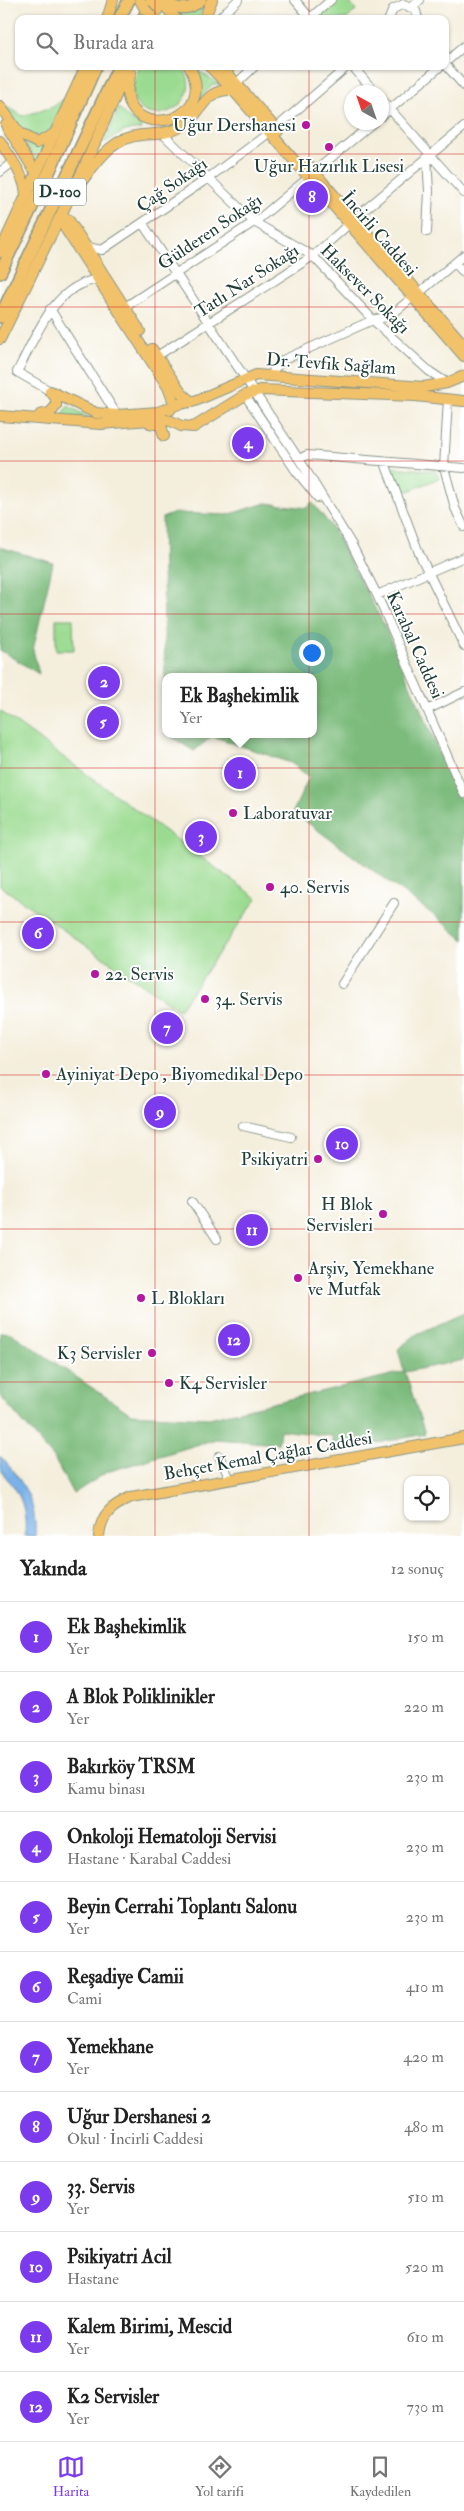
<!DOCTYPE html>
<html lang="tr">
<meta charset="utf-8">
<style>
:root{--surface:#fff;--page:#f2f2f2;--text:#222;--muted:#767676;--line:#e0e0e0;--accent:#7c3aed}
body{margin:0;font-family:"IM FELL Double Pica",serif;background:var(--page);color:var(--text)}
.controls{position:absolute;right:15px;bottom:15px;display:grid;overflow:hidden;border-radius:10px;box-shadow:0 1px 4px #0004}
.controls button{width:45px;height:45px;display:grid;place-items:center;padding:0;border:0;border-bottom:1px solid var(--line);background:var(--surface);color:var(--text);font:25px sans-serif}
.compass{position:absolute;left:344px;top:85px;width:45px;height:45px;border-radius:50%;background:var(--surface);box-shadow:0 1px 4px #0004;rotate:320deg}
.you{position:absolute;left:311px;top:652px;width:18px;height:18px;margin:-12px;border:4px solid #fff;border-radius:50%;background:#1a73e8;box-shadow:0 0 0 8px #1a73e833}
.badge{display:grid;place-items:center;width:32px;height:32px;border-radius:50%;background:var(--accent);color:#fff;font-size:16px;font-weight:700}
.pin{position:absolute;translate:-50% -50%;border:2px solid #fff;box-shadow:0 1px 5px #0006}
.popup{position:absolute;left:162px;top:673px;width:155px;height:65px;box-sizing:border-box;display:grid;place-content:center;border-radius:10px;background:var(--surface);filter:drop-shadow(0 1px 4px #0005);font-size:16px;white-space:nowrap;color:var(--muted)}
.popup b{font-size:19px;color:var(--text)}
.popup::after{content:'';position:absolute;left:50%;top:100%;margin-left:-10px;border:10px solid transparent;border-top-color:var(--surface)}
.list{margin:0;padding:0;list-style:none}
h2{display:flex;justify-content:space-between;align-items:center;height:65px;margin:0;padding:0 20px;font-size:21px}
h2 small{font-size:16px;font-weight:400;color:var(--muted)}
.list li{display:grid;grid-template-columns:32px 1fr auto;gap:15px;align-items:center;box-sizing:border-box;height:70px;padding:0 20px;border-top:1px solid var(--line)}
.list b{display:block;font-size:19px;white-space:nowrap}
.list p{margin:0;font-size:16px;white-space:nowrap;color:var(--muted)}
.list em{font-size:16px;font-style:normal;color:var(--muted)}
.icon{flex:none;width:28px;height:28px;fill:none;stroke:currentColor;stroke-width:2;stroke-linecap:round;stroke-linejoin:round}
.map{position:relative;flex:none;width:464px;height:1536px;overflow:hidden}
.search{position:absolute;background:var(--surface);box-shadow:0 1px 4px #0004;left:15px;right:15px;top:15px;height:55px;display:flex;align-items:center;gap:12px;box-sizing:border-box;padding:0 18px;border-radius:10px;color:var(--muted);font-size:19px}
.sheet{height:905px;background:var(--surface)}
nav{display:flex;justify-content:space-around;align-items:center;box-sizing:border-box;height:70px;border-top:1px solid var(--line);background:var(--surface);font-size:14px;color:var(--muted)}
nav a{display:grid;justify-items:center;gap:2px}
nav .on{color:var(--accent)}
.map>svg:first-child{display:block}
.green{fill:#9bdb91;stroke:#5d8c62}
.forest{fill:#7cbb7b;stroke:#4e7c58}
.water{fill:#79b1e8;stroke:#4c778e}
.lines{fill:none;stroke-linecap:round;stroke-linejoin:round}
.major-tunnel{stroke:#c9cbba;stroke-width:10;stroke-dasharray:10 5;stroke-linecap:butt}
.minor-casing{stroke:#8a9688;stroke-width:10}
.major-casing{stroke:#8a9688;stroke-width:12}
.highway-casing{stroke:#8a9688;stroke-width:14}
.minor{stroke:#fff;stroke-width:8}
.major{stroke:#f2c26a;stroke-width:10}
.highway{stroke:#f2c26a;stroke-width:11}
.major-bridge-casing{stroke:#8a9688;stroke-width:12;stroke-linecap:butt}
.major-bridge{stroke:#f2c26a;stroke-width:10}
.grid{fill:none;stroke:#d62828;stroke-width:1;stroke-opacity:0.55}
.poi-dot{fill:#b5179e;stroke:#fff;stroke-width:2}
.labels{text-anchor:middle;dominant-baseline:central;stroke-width:4;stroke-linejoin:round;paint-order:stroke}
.shield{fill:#fff;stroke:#627771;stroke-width:1}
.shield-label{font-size:16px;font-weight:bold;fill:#1f3d34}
.poi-label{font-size:18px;fill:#1f3d34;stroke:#fff;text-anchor:start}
.street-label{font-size:18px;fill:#1f3d34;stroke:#fff}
</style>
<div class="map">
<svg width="464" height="1536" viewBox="0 0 464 1536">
<rect width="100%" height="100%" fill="#fff"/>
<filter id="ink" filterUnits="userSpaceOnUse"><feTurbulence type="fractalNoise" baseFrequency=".02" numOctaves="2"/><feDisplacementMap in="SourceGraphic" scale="10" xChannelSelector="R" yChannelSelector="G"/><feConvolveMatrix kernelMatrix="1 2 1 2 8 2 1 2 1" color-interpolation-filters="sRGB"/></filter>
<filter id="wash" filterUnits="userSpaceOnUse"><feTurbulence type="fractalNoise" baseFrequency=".0096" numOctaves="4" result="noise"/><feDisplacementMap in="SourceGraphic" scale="20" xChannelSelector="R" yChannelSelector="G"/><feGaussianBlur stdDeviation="1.12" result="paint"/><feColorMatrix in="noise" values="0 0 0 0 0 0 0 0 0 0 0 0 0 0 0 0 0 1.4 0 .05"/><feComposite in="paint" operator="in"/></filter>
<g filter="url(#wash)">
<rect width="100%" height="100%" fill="#f4eedc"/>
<path class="green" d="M338,0h9l9,10 -9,9h-24l-2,-3z
M202,8l-3,11h-16l-6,-6 14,-1z
M140,66h42c29,41 -45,70 -49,26 -1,-8 4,-18 7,-26z
M197,70l24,15 -8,-1 -13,15 -2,-1 1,-13z
M65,98l-13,30 -13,9c-20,-2 -27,-19 -38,-34l22,13 30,-9z
M119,108l8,9 14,9 1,3 -17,2 -21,12z
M23,141l7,4h16l-8,17z
M68,406l22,12 -28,-2z
M391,467l45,4 3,7 -37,16z
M56,619h17l1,31h-18z
M0,711l257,187 -78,112 -179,-124z"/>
<path class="forest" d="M312,502l19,24 52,97 81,185v132l-29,-24 -142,-104 16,-35 -18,-14 -79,-27 -18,15 -27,-17h147v-57h-148v57l-4,-216 13,-5 52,2 39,-12 41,5z
M0,547l53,16 -20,87 6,24 -39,-24z
M464,1313v47l-59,12 20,62 -90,17 -3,-15 -52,-6 -2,14 -62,-5 -109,33 -34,22 -19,-36 -54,-62v-64l11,1 120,81 78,4 195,-46 -6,-23 19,-15z"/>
<path class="water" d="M0,1456c23,25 37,45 35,80h-10c1,-15 0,-29 -7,-42 -9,-18 -18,-15 -18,-38z"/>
</g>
<g filter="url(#ink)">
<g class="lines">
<path class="major-tunnel" d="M33,168l26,38
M28,174l27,38"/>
<g class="minor-casing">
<path id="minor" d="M295,0l16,19
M412,7l8,-7
M218,19l20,-19
M309,19l22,-19
M389,19l4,-10 11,-5 12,7 2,8
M445,63l19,-17
M445,64l19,22
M352,66l23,26
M237,83l18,-17
M382,100l82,93
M382,116l59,-50
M276,128l72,-62
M166,137l88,85 59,34 60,64 56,51 18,12
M427,157l2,34 -2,41
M0,172l13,-10
M314,172l60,-50
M355,218l109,-91
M143,224l161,243 48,78 25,50 87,199
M87,247l15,3 105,-71 63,-47
M455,263l9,10
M419,293l45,-38
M125,307l135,-89 49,-41
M50,309l67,106
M157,356l156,-100 36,-32
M272,375l2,-6 11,-10 88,-39 17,-4 23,-19
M50,391l-33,-19c20,-37 35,-85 81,-93
M245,395l51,76 22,27
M448,400l-4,67 11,41 9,19
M299,459l8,-4 157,13
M385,463l34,90 45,93
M377,595l87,-38
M427,710l37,-18
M342,984l52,-81
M243,1126l48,11
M192,1201l25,38
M219,1456l11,23"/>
</g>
<g class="major-casing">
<path id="major" d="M140,0l5,9
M161,0c15,9 27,13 40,0
M165,6l11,13
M107,19l6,-19
M153,19l9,-19
M204,19l8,-19
M209,66l24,24 231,266
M221,66l57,65
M131,73c-24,73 93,55 58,-7
M0,106l19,27 18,10 17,-9
M6,125l27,43
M0,141c10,17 25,34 26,54
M307,164l157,181
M82,181c17,-22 30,-43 59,-46 13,-1 26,-1 38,-7 24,-11 22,-40 54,-38
M68,219l72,112
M63,225l105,162 6,16 -4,7
M0,252l86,-186
M0,339l82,-167 47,-106
M152,349l30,45 10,8
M50,391l46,22 21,2 41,-3 21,-8 16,-3 61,-26 168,12 23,-4 17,-7
M40,415l10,-2 6,-7v-8l-6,-7
M0,416l101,8 60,-5 10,2 10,5 13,1 51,-32 15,-5 155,6 49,5
M150,423l11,2 3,11
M99,1536c2,-22 13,-30 32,-39l333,-59"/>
</g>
<g class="highway-casing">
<path id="highway" d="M119,19l10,-19
M143,19l9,-19
M0,273l50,-103 46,-104
M0,317l119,-251"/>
</g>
<use href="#minor" class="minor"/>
<use href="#major" class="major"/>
<use href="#highway" class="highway"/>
<g class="major-bridge-casing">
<path id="major-bridge" d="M145,9l9,10"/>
</g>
<use href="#major-bridge" class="major-bridge"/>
</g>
</g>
<path class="grid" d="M155,0v19M309,0v19M155,66v1470M309,66v1470M0,154h464M0,307h464M0,461h464M0,614h464M0,768h464M0,922h464M0,1075h464M0,1229h464M0,1382h464"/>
<g class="poi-dot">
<circle cx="306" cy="125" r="5"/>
<circle cx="329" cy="147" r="5"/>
<circle cx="233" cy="813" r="5"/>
<circle cx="270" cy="887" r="5"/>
<circle cx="95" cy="974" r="5"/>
<circle cx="205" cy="999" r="5"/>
<circle cx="46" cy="1074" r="5"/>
<circle cx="318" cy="1159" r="5"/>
<circle cx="383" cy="1214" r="5"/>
<circle cx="298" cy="1278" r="5"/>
<circle cx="141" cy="1298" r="5"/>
<circle cx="152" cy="1353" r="5"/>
<circle cx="169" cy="1383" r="5"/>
</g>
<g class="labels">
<rect class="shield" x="34" y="178.5" width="52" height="27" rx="4"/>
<g class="shield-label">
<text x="60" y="192">D-100</text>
</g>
<g class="poi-label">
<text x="296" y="125" text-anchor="end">Uğur Dershanesi</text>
<text x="329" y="166" text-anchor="middle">Uğur Hazırlık Lisesi</text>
<text x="243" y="813">Laboratuvar</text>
<text x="280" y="887">40. Servis</text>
<text x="105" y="974">22. Servis</text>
<text x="215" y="999">34. Servis</text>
<text x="56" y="1074">Ayiniyat Depo , Biyomedikal Depo</text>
<text x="308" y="1159" text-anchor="end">Psikiyatri</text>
<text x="373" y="1204" text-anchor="end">H Blok<tspan x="373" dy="21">Servisleri</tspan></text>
<text x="308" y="1268">Arşiv, Yemekhane<tspan x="308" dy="21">ve Mutfak</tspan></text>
<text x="151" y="1298">L Blokları</text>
<text x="142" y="1353" text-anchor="end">K3 Servisler</text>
<text x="179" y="1383">K4 Servisler</text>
</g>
<g class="street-label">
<text transform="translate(172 185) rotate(-35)">Çağ Sokağı</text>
<text transform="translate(210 232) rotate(-34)">Gülderen Sokağı</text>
<text transform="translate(379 234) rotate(49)">İncirli Caddesi</text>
<text transform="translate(247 281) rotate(-33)">Tatlı Nar Sokağı</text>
<text transform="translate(365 289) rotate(45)">Haksever Sokağı</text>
<text transform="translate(331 364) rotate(4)">Dr. Tevfik Sağlam</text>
<text transform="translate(415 645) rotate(66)">Karabal Caddesi</text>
<text transform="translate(268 1456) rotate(-10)">Behçet Kemal Çağlar Caddesi</text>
</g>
</g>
</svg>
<div class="controls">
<button><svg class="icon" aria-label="locate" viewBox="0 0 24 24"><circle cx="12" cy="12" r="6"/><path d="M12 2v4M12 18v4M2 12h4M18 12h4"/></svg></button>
</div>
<svg class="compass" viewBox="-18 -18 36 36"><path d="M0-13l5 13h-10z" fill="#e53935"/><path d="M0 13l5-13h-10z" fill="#767676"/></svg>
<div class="you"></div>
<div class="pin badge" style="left:240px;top:773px">1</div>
<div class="popup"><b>Ek Başhekimlik</b>Yer</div>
<div class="pin badge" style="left:104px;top:682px">2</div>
<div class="pin badge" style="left:201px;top:837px">3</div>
<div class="pin badge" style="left:248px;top:443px">4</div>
<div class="pin badge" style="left:103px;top:722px">5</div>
<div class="pin badge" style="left:38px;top:933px">6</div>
<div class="pin badge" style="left:167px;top:1028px">7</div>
<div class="pin badge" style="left:312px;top:197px">8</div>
<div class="pin badge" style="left:160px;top:1112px">9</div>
<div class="pin badge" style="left:342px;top:1144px">10</div>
<div class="pin badge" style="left:252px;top:1230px">11</div>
<div class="pin badge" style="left:234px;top:1340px">12</div>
<div class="search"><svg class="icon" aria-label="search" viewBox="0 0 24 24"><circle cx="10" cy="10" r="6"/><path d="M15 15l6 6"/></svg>Burada ara</div>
</div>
<section class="sheet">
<h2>Yakında<small>12 sonuç</small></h2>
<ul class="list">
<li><span class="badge">1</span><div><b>Ek Başhekimlik</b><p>Yer</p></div><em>150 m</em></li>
<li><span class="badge">2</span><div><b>A Blok Poliklinikler</b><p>Yer</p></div><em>220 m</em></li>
<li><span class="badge">3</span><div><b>Bakırköy TRSM</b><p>Kamu binası</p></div><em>230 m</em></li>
<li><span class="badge">4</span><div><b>Onkoloji Hematoloji Servisi</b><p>Hastane · Karabal Caddesi</p></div><em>230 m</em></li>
<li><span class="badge">5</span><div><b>Beyin Cerrahi Toplantı Salonu</b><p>Yer</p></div><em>230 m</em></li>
<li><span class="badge">6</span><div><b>Reşadiye Camii</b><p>Cami</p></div><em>410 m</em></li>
<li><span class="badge">7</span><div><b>Yemekhane</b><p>Yer</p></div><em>420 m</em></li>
<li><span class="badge">8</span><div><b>Uğur Dershanesi 2</b><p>Okul · İncirli Caddesi</p></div><em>480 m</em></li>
<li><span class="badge">9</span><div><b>33. Servis</b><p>Yer</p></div><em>510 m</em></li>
<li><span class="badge">10</span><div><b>Psikiyatri Acil</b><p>Hastane</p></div><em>520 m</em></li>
<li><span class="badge">11</span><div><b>Kalem Birimi, Mescid</b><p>Yer</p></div><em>610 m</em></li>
<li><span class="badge">12</span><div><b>K2 Servisler</b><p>Yer</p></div><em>730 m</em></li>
</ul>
</section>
<nav>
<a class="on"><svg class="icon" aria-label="map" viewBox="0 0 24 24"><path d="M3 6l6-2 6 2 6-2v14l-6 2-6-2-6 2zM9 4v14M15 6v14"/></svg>Harita</a>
<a><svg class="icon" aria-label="directions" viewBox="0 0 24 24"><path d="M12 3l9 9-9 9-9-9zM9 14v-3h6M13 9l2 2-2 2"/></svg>Yol tarifi</a>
<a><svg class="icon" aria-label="saved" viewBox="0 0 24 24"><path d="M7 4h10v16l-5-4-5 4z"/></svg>Kaydedilen</a>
</nav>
